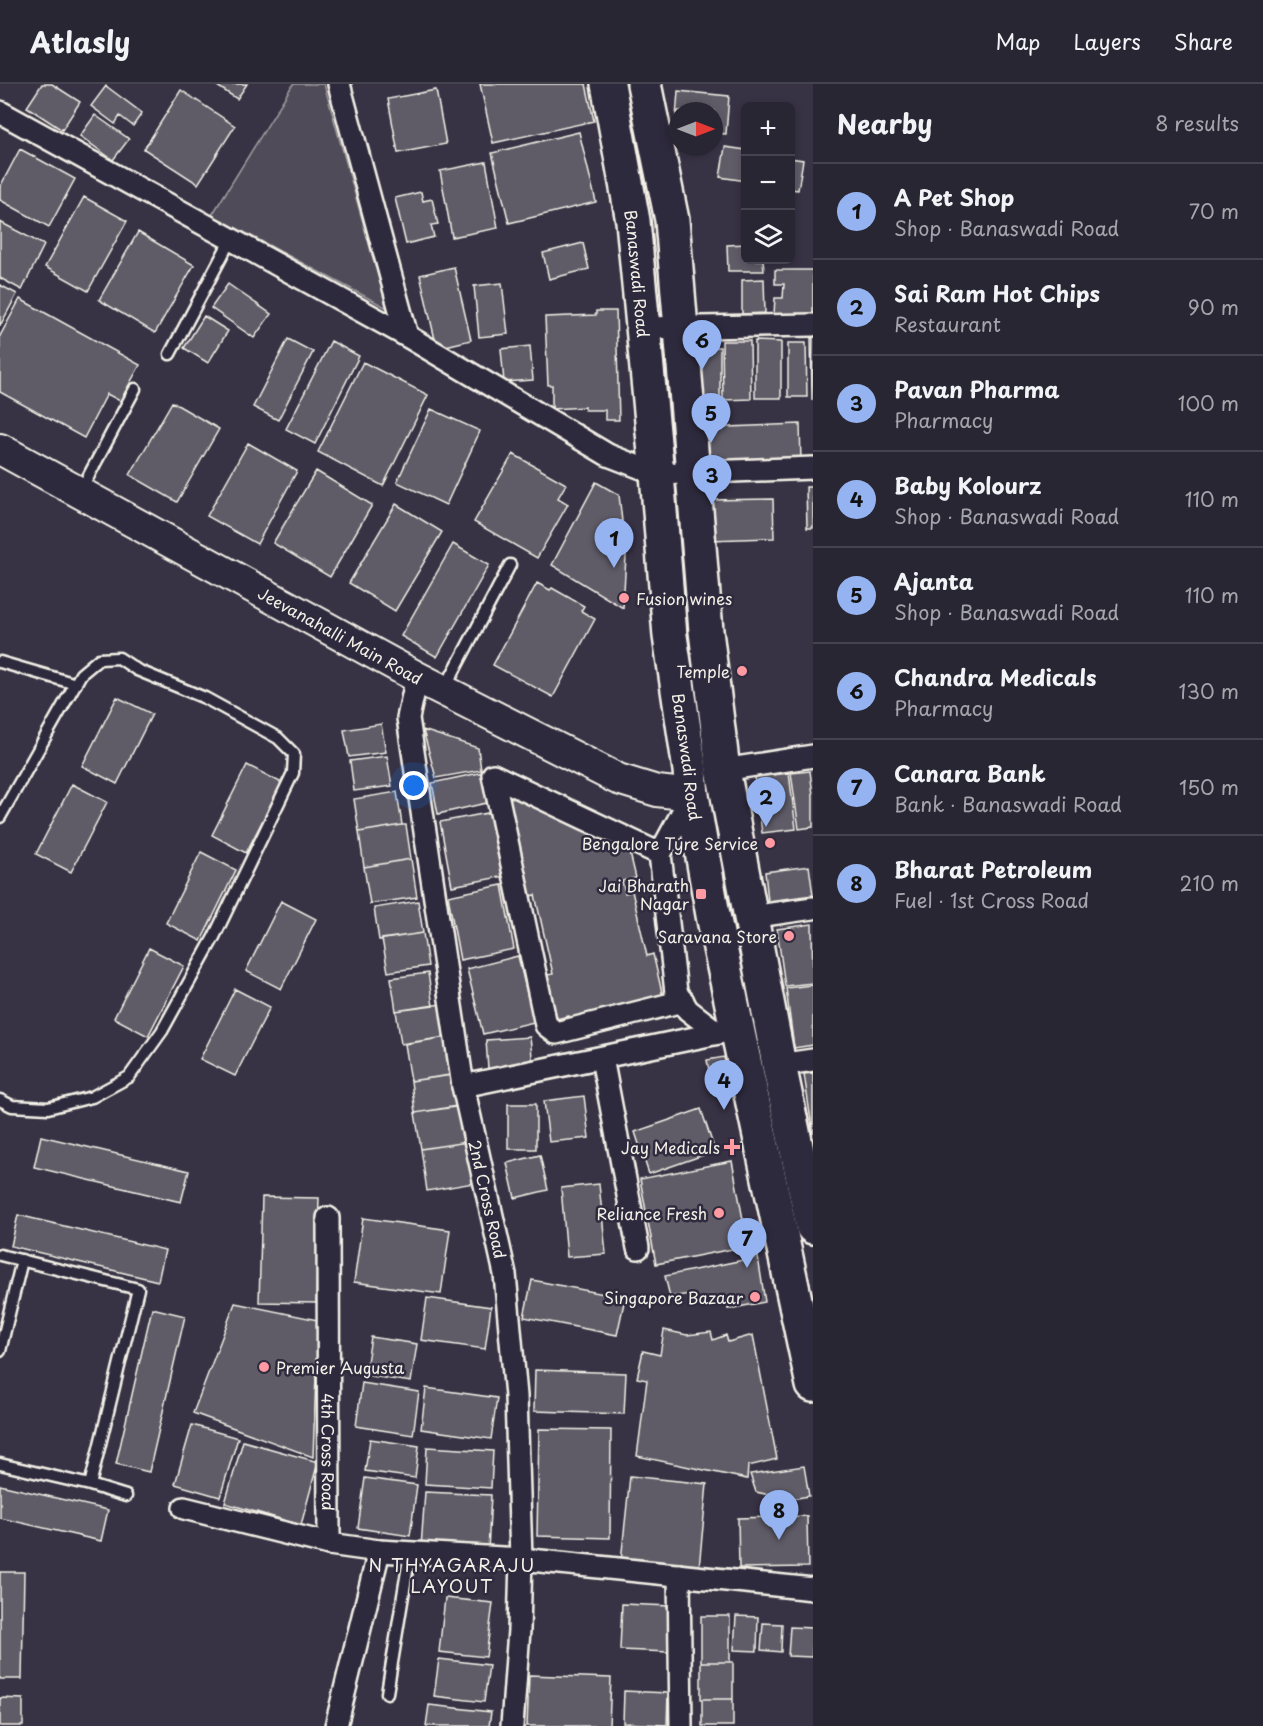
<!DOCTYPE html>
<meta charset="utf-8">
<style>
:root{--surface:#292633;--page:#35323f;--text:#f1f3f6;--muted:#a5a5ac;--line:#45434e;--accent:#95b2f1}
body{margin:0;font-family:"Playpen Sans",sans-serif;background:var(--page);color:var(--text)}
.controls{position:absolute;right:18px;top:18px;display:grid;overflow:hidden;border-radius:9px;box-shadow:0 3px 9px #0003}
.controls button{width:54px;height:54px;display:grid;place-items:center;padding:0;border:0;border-bottom:2px solid var(--line);background:var(--surface);color:var(--text);font:30px sans-serif}
.compass{position:absolute;left:669px;top:18px;width:54px;height:54px;border-radius:50%;background:var(--surface);box-shadow:0 3px 9px #0003;rotate:90deg}
.you{position:absolute;left:414px;top:702px;width:21px;height:21px;margin:-15px;border:4px solid #fff;border-radius:50%;background:#1a73e8;box-shadow:0 0 0 9px #1a73e833}
.badge{display:grid;place-items:center;width:39px;height:39px;border-radius:50%;background:var(--accent);color:#111;font-size:20px;font-weight:700}
.pin{position:absolute;translate:-50% -50px;filter:drop-shadow(0 2px 3px #0008)}
.pin::after{content:'';position:absolute;top:32px;width:21px;height:18px;background:inherit;clip-path:polygon(0 0,100% 0,50% 100%)}
.list{margin:0;padding:0;list-style:none}
h2{display:flex;justify-content:space-between;align-items:center;height:78px;margin:0;padding:0 24px;font-size:26px}
h2 small{font-size:20px;font-weight:400;color:var(--muted)}
.list li{display:grid;grid-template-columns:39px 1fr auto;gap:18px;align-items:center;box-sizing:border-box;height:96px;padding:0 24px;border-top:2px solid var(--line)}
.list b{display:block;font-size:22px;white-space:nowrap}
.list p{margin:0;font-size:20px;white-space:nowrap;color:var(--muted)}
.list em{font-size:20px;font-style:normal;color:var(--muted)}
.icon{flex:none;width:33px;height:33px;fill:none;stroke:currentColor;stroke-width:2;stroke-linecap:round;stroke-linejoin:round}
.map{position:relative;flex:none;width:813px;height:1642px;overflow:hidden}
header{display:flex;align-items:center;gap:36px;box-sizing:border-box;height:84px;padding:0 30px;background:var(--surface);border-bottom:2px solid var(--line)}
header strong{font-size:28px}
nav{display:flex;gap:33px;margin-inline-start:auto;font-size:21px}
main{display:flex}
aside{flex:1;background:var(--surface)}
.map>svg:first-child{display:block}
.green{fill:#504b59;stroke:#a29ea0;stroke-width:1.5}
.building{fill:#5f5c67;stroke:#f4f1e8;stroke-width:1.5}
.lines{fill:none;stroke-linecap:round;stroke-linejoin:round}
.lane-casing{stroke:#f4f1e8;stroke-width:15}
.street-casing{stroke:#f4f1e8;stroke-width:26}
.secondary-casing{stroke:#f4f1e8;stroke-width:34}
.primary-casing{stroke:#f4f1e8;stroke-width:38}
.lane{stroke:#2f2a3d;stroke-width:10}
.street{stroke:#2f2a3d;stroke-width:21}
.secondary{stroke:#2f2a3d;stroke-width:30}
.primary{stroke:#2f2a3d;stroke-width:33}
.poi-dot{fill:#ff9aa2;stroke:#2f2a3d;stroke-width:2}
.labels{text-anchor:middle;dominant-baseline:central;stroke-width:5;stroke-linejoin:round;paint-order:stroke}
.street-label{font-size:16px;fill:#f4f1e8;stroke:#2f2a3d}
.poi-label{font-size:16px;fill:#f4f1e8;stroke:#2f2a3d;text-anchor:end}
.neighbourhood-label{font-size:18px;letter-spacing:1.5px;fill:#f4f1e8;stroke:#2f2a3d}
</style>
<header>
<strong>Atlasly</strong>
<nav><a>Map</a><a>Layers</a><a>Share</a></nav>
</header>
<main>
<div class="map">
<svg width="813" height="1642" viewBox="0 0 813 1642">
<rect width="100%" height="100%" fill="#373244"/>
<filter id="ink" filterUnits="userSpaceOnUse"><feTurbulence type="fractalNoise" baseFrequency=".0167" numOctaves="2"/><feDisplacementMap in="SourceGraphic" scale="12" xChannelSelector="R" yChannelSelector="G"/><feConvolveMatrix kernelMatrix="1 2 1 2 8 2 1 2 1" color-interpolation-filters="sRGB"/></filter>
<g filter="url(#ink)">
<path class="green" d="M293,0h31l63,224 -175,-93z"/>
<path class="building" d="M42,0h10l28,18 -18,28 -35,-23z
M214,0h33l-10,15z
M480,0h106l8,37 -101,22z
M106,2l36,27 -9,13 -13,-10 -5,8 -24,-18z
M181,6l54,36 -37,58 -54,-35z
M436,6l10,54 -48,9 -10,-54z
M678,7l51,5 -3,38 -12,-1v-22h-36v20l-3,-1z
M95,31l34,24 -16,21 -33,-24z
M579,48l17,70 -87,21 -17,-70z
M725,63l21,3v31l-26,-4z
M20,65l55,30 -26,48 -49,-27v-13z
M790,74l13,2 -5,30 -8,-1z
M486,78l12,66 -46,9 -12,-66z
M421,108l2,9 9,-2 6,25 -7,1 3,12 -28,7 -11,-46z
M84,113l43,24 -39,70 -43,-24z
M0,138l44,23 -22,45 -22,-12z
M138,148l56,33 -39,68 -56,-33z
M583,159l6,26 -40,10 -6,-26z
M746,160v16h17l1,11h-36l-1,-26z
M454,183l17,73 -34,8 -17,-73z
M775,186h38v44h-39l1,-16h8l1,-14h-9z
M764,195l1,34 -23,1v-34z
M502,199l6,51 -29,3 -5,-51z
M228,200l43,30 -17,24 -43,-30z
M0,201l17,9 -17,32z
M20,215l120,66 -20,36 -13,-7 -23,44 -84,-46v-56z
M596,227h20l3,109h-14v-10h-20v-3l-33,2v-24h-4l-3,-68 51,-2z
M204,232l24,15 -20,32 -24,-15z
M811,254h2l-1,62z
M288,255l25,13 -35,68 -25,-13z
M331,257l28,15 -44,88 -29,-15z
M722,257h28l1,58 -28,1z
M755,257l26,1v56h-26z
M788,259h18l1,54h-19z
M530,262l3,34 -29,2 -3,-33z
M699,263h21v58h-21z
M363,278l65,33 -45,91 -65,-34z
M172,318l47,27 -42,73 -47,-27z
M431,325l49,22 -34,74 -49,-23z
M800,340l1,38 -97,4 -1,-38z
M248,359l49,28 -40,73 -50,-28z
M513,370l53,30 -8,14 10,6 -31,54 -63,-36z
M316,387l56,34 -42,72 -57,-34z
M596,398l23,13 7,61 -3,52 -71,-43z
M806,403h7v41h-6z
M773,415l1,39 -64,2 -2,-40z
M396,420l46,28 -47,79 -46,-28z
M453,460l36,21 -52,92 -36,-21z
M537,499l13,7 2,-2 32,18 -3,5 14,8 -42,78 -60,-32z
M117,613l35,17 -35,70 -35,-18z
M381,640l5,28 -37,5 -5,-27z
M423,646l55,18 3,22 -45,8z
M387,672l5,30 -38,5 -4,-30z
M247,681l35,18 -36,70 -34,-18z
M810,687l3,24v32l-14,2 -8,-56z
M484,688l7,30 -53,12 -6,-31z
M789,689l7,56 -34,4 -7,-56z
M72,700l35,18 -36,70 -35,-18z
M397,708l5,33 -43,7 -5,-33z
M513,709l117,60 6,25 -14,3 3,12 7,-2 15,65 6,-2 11,47 -93,21 -2,-6 -17,4 -10,-44 11,-2 -18,-79 -10,2 -23,-102z
M493,728l12,64 -53,10 -12,-64z
M402,741h4l5,34 -47,8 -5,-35z
M201,768l35,18 -35,71 -35,-18z
M411,775l6,38 -47,7 -6,-37z
M809,782l4,29 -45,6 -3,-29z
M502,801l12,64 -54,11 -12,-64z
M281,817l35,18 -35,70 -35,-18z
M418,817l5,32 -44,7 -5,-32z
M812,840l1,59 -28,3 -8,-57z
M423,849l5,33 -40,6 -6,-33z
M149,864l35,18 -36,70 -34,-18z
M518,872l16,66 -51,12 -16,-65z
M428,889l5,33 -37,5 -5,-33z
M813,901v60l-19,3 -8,-60z
M235,905l35,18 -35,69 -35,-17z
M441,920l5,33 -45,7 -5,-33z
M447,953l5,38 -41,6 -6,-37z
M530,953l3,29 -45,3 -2,-29z
M724,973l6,31 -17,3 -6,-31z
M813,989v61l-9,-60z
M456,990l5,32 -46,7 -4,-32z
M584,1012l5,42 -40,4 -5,-41z
M508,1020h28v45h-28z
M462,1021l5,37 -46,7 -6,-36z
M701,1025l14,42 -66,23 -14,-42z
M41,1052l148,35 -8,31 -147,-35z
M467,1058l7,41 -47,8 -6,-42z
M540,1071l8,35 -33,8 -8,-35z
M732,1077l16,85 -92,18 -16,-85z
M599,1100l7,70 -39,3 -6,-69z
M262,1113l57,1 -3,105 -57,-1z
M18,1131l147,35 -7,31 -147,-35z
M363,1134l87,12 -9,64 -87,-12z
M758,1173l7,45 -37,7 -1,-6 -20,5 -4,-9 -11,2 -2,-7 -20,3 -5,-21z
M532,1196l93,18 -8,37 -93,-18z
M427,1214l64,9 -6,42 -64,-9z
M235,1219l83,17 -5,137 -120,-44z
M152,1224l33,8 -36,156 -33,-8z
M664,1246l23,5 24,-3 2,8 13,-5 2,7 25,-7 24,124 -29,7 -1,13 -110,-23 10,-76 -10,-2 6,-27 17,4z
M371,1253l46,7 -6,38 -46,-7z
M535,1286l91,3 -2,41 -90,-3z
M362,1299l57,9 -6,43 -57,-9z
M426,1304l71,10 -6,41 -70,-10z
M192,1341l46,13 -18,59 -45,-13z
M539,1345l72,1 -1,108 -73,-2z
M370,1355l49,7 -4,32 -50,-7z
M243,1357l75,21 -17,63 -76,-22z
M427,1363l66,4 -2,37 -66,-4z
M804,1382l5,30 -22,4 -2,-6 -11,2 -18,-4 -6,-18z
M630,1392l77,8 -8,84 -78,-7z
M365,1394l52,7 -7,51 -52,-8z
M0,1401l108,25 -7,31 -101,-23z
M425,1408l66,3 -3,56 -67,-4z
M807,1432l1,51 -69,1 -1,-50z
M0,1488h24l-2,107h-22z
M445,1514l48,5 -7,54 -47,-5z
M622,1520l49,2 -2,46 -49,-2z
M701,1532h29v46h-29z
M736,1532l22,1 -1,34 -23,-1z
M763,1539l19,1 -1,28 -20,-2z
M790,1543l23,1 -1,29 -24,-1z
M439,1575l50,6 -5,37 -50,-6z
M701,1578h32v37h-32z
M529,1591l82,3 -2,48h-82z
M624,1607l44,2 -1,33 -44,-3z
M0,1614l23,1v27h-23z
M702,1615h31v27h-31z
M429,1621l62,7 -2,14h-63z
M623,1639l43,2v1h-43z"/>
<g class="lines">
<g class="lane-casing">
<path id="lane" d="M170,270l61,-115
M80,408l55,-103
M0,578l76,22
M444,606l66,-125
M0,733l81,-143 18,-15 20,-1 18,12 68,28 73,40 16,16 -1,19 -79,164 -52,94 -33,46 -37,20 -44,11 -36,-2 -12,-6
M0,1171l138,34 -48,196
M0,1267l22,-91
M0,1380l90,21 36,11
M387,1609l23,-140"/>
</g>
<g class="street-casing">
<g id="street">
<path d="M339,0l68,252"/>
<path d="M0,28l407,224 201,119 49,19 156,-6"/>
<path d="M643,244l170,-3"/>
<path id="s1" d="M417,593l-9,41 55,368 42,188 11,122 5,163 -2,71 -7,96"/>
<path d="M723,686l90,-14"/>
<path d="M692,711l-32,59 16,138 12,18 30,23"/>
<path d="M660,770l-167,-79 53,250 10,8 127,-32"/>
<path d="M750,833l63,-9"/>
<path d="M602,974l36,190"/>
<path d="M779,981l34,-5"/>
<path d="M463,1002l275,-57"/>
<path id="s2" d="M328,1134l1,326"/>
<path d="M184,1424l145,36 50,7 142,8 292,30"/>
<path d="M679,1491l2,151"/>
<path d="M336,1642l43,-175"/>
</g>
</g>
<g class="secondary-casing">
<g id="secondary">
<path id="s3" d="M0,365l417,228 201,102 39,12 35,4"/>
</g>
</g>
<g class="primary-casing">
<g id="primary">
<path id="s4" d="M608,0l25,137 24,253 13,162 20,134 2,25 21,120 100,470"/>
<path d="M644,0l28,136 34,411 17,139 56,295 34,162"/>
</g>
</g>
<use href="#lane" class="lane"/>
<use href="#street" class="street"/>
<use href="#secondary" class="secondary"/>
<use href="#primary" class="primary"/>
</g>
</g>
<g class="poi-dot">
<circle cx="624" cy="514" r="6"/>
<circle cx="742" cy="587" r="6"/>
<circle cx="770" cy="759" r="6"/>
<rect x="695" y="804" width="12" height="12" rx="3"/>
<circle cx="789" cy="852" r="6"/>
<path d="M729 1054h6v6h6v6h-6v6h-6v-6h-6v-6h6z"/>
<circle cx="719" cy="1129" r="6"/>
<circle cx="755" cy="1213" r="6"/>
<circle cx="264" cy="1283" r="6"/>
</g>
<g class="labels">
<g class="street-label">
<text stroke="none"><textPath href="#s4" startOffset="192">Banaswadi Road</textPath></text>
<text stroke="none"><textPath href="#s3" startOffset="388">Jeevanahalli Main Road</textPath></text>
<text stroke="none"><textPath href="#s4" startOffset="678">Banaswadi Road</textPath></text>
<text stroke="none"><textPath href="#s1" startOffset="530">2nd Cross Road</textPath></text>
<text stroke="none"><textPath href="#s2" startOffset="234">4th Cross Road</textPath></text>
</g>
<g class="poi-label">
<text x="636" y="514" text-anchor="start">Fusion wines</text>
<text x="730" y="587">Temple</text>
<text x="758" y="759">Bengalore Tyre Service</text>
<text x="689" y="801">Jai Bharath<tspan x="689" dy="18">Nagar</tspan></text>
<text x="777" y="852">Saravana Store</text>
<text x="720" y="1063">Jay Medicals</text>
<text x="707" y="1129">Reliance Fresh</text>
<text x="743" y="1213">Singapore Bazaar</text>
<text x="276" y="1283" text-anchor="start">Premier Augusta</text>
</g>
<g class="neighbourhood-label">
<text x="452" y="1480">N THYAGARAJU<tspan x="452" dy="21">LAYOUT</tspan></text>
</g>
</g>
</svg>
<div class="controls">
<button>+</button>
<button>−</button>
<button><svg class="icon" aria-label="layers" viewBox="0 0 24 24"><path d="M12 4l9 5-9 5-9-5zM3 14l9 5 9-5"/></svg></button>
</div>
<svg class="compass" viewBox="-18 -18 36 36"><path d="M0-13l5 13h-10z" fill="#e53935"/><path d="M0 13l5-13h-10z" fill="#a5a5ac"/></svg>
<div class="you"></div>
<div class="pin badge" style="left:614px;top:484px">1</div>
<div class="pin badge" style="left:766px;top:743px">2</div>
<div class="pin badge" style="left:712px;top:421px">3</div>
<div class="pin badge" style="left:724px;top:1026px">4</div>
<div class="pin badge" style="left:711px;top:359px">5</div>
<div class="pin badge" style="left:702px;top:286px">6</div>
<div class="pin badge" style="left:747px;top:1184px">7</div>
<div class="pin badge" style="left:779px;top:1456px">8</div>
</div>
<aside>
<h2>Nearby<small>8 results</small></h2>
<ul class="list">
<li><span class="badge">1</span><div><b>A Pet Shop</b><p>Shop · Banaswadi Road</p></div><em>70 m</em></li>
<li><span class="badge">2</span><div><b>Sai Ram Hot Chips</b><p>Restaurant</p></div><em>90 m</em></li>
<li><span class="badge">3</span><div><b>Pavan Pharma</b><p>Pharmacy</p></div><em>100 m</em></li>
<li><span class="badge">4</span><div><b>Baby Kolourz</b><p>Shop · Banaswadi Road</p></div><em>110 m</em></li>
<li><span class="badge">5</span><div><b>Ajanta</b><p>Shop · Banaswadi Road</p></div><em>110 m</em></li>
<li><span class="badge">6</span><div><b>Chandra Medicals</b><p>Pharmacy</p></div><em>130 m</em></li>
<li><span class="badge">7</span><div><b>Canara Bank</b><p>Bank · Banaswadi Road</p></div><em>150 m</em></li>
<li><span class="badge">8</span><div><b>Bharat Petroleum</b><p>Fuel · 1st Cross Road</p></div><em>210 m</em></li>
</ul>
</aside>
</main>
